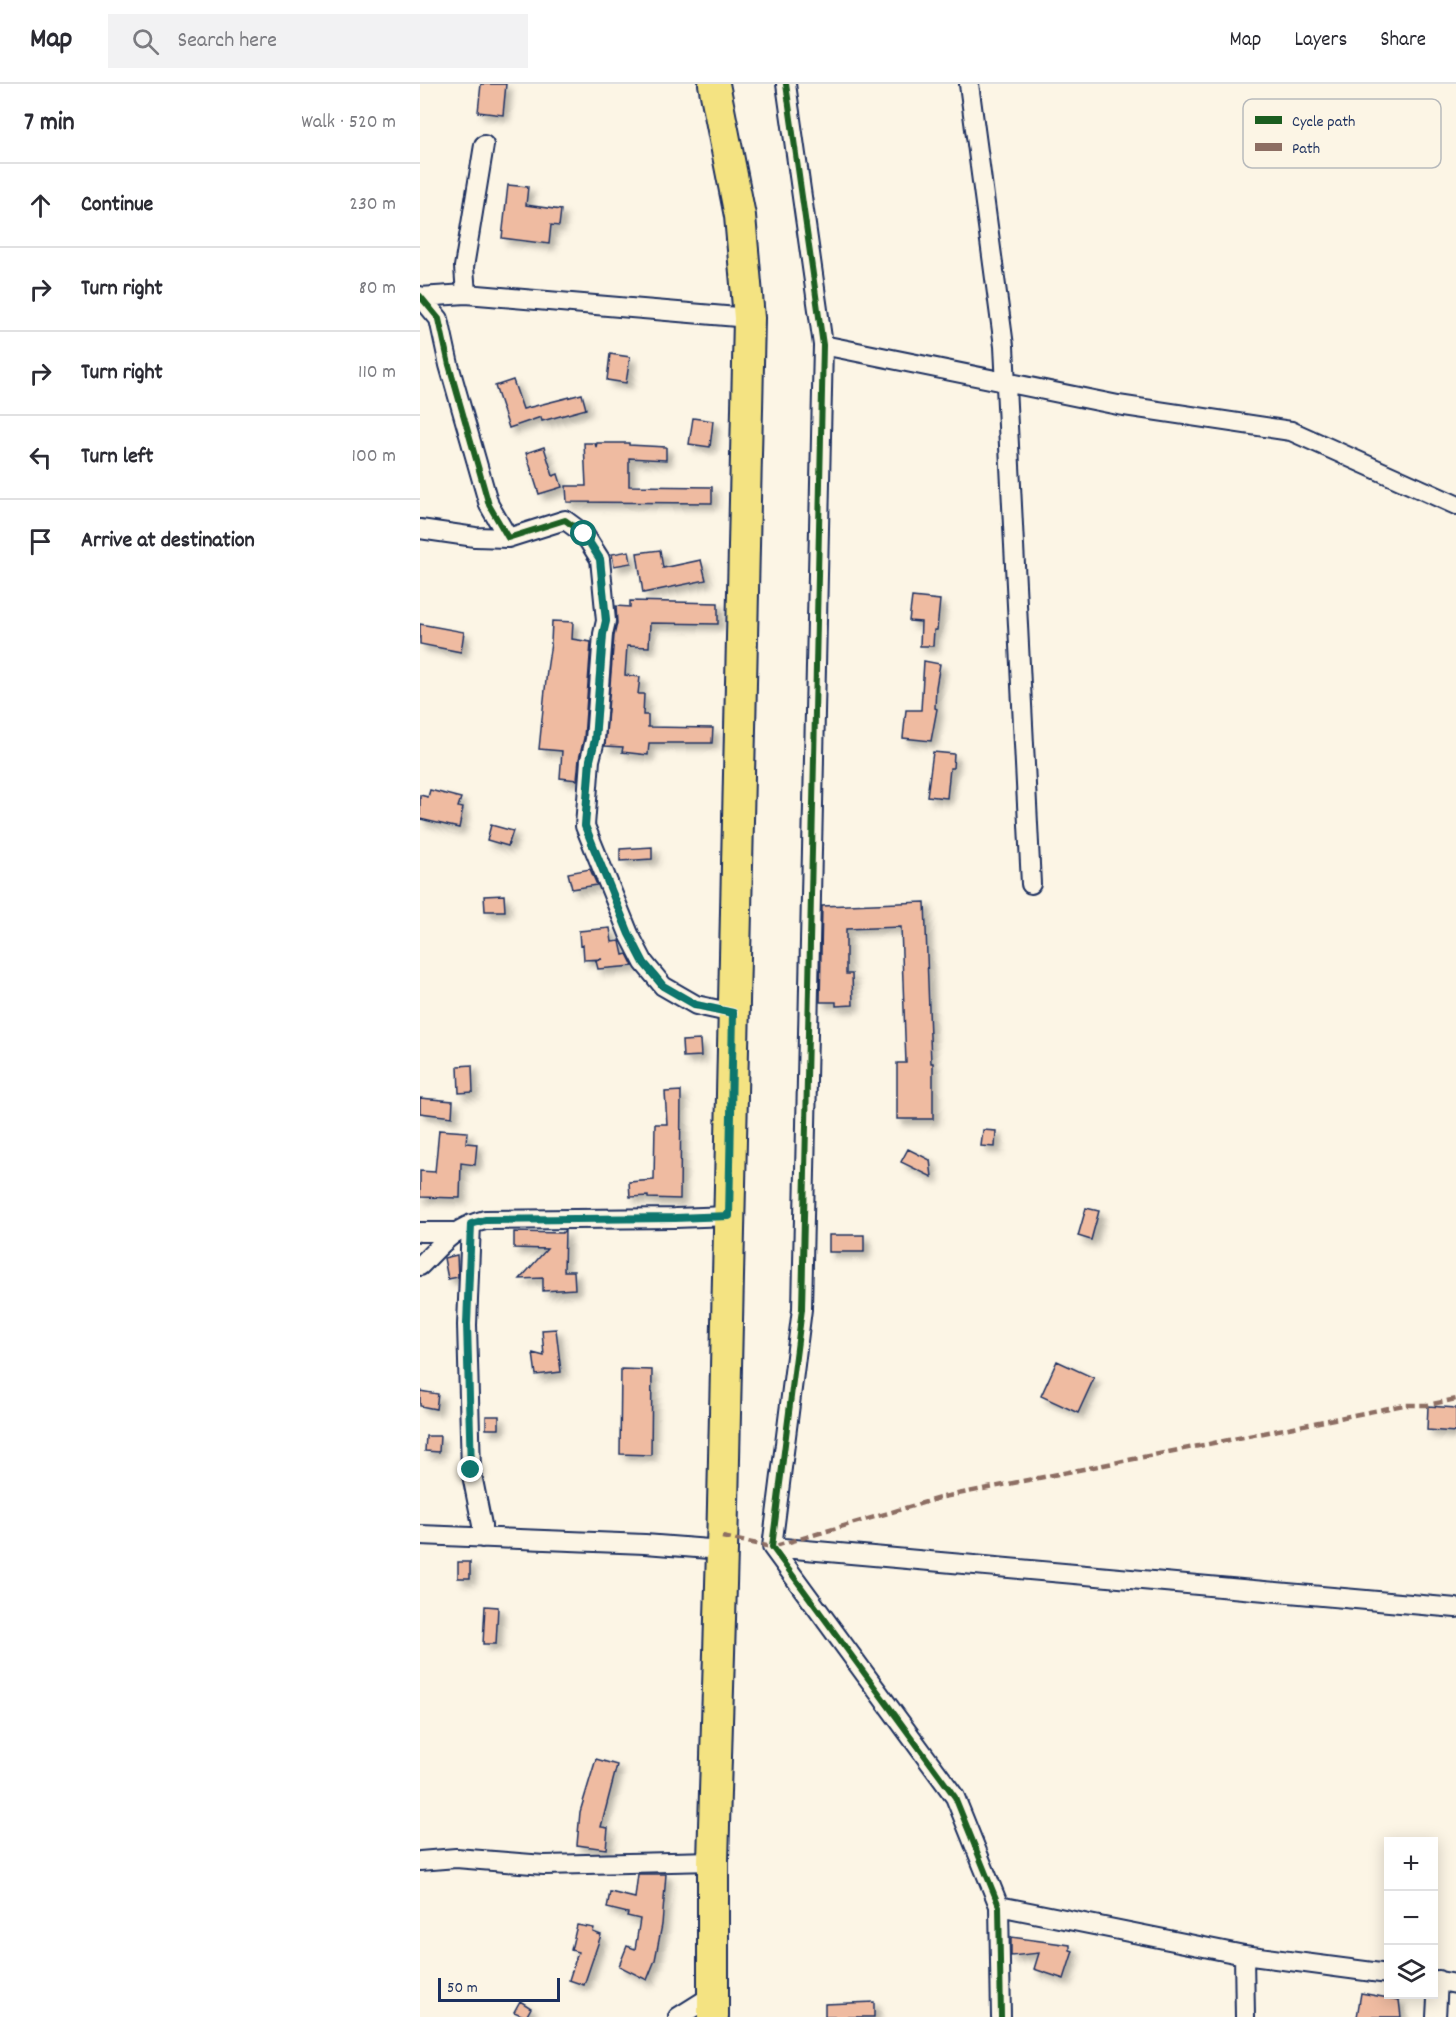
<!DOCTYPE html>
<meta charset="utf-8">
<style>
:root{--surface:#fff;--page:#f2f2f3;--text:#2b2b33;--muted:#7c7c81;--line:#e1e1e2}
body{margin:0;font-family:Dekko,sans-serif;background:var(--page);color:var(--text)}
.controls{position:absolute;right:18px;bottom:18px;display:grid;overflow:hidden;border-radius:0px;box-shadow:0 3px 15px #0003}
.controls button{width:54px;height:54px;display:grid;place-items:center;padding:0;border:0;border-bottom:2px solid var(--line);background:var(--surface);color:var(--text);font:30px sans-serif}
.scale{position:absolute;left:18px;bottom:15px;width:122px;box-sizing:border-box;padding-left:6px;border:3px solid #1b2f5e;border-top:0;font-size:16px;line-height:21px;white-space:nowrap;color:#1b2f5e;-webkit-text-stroke:4px #fcf5e5;paint-order:stroke}
.stop{position:absolute;width:18px;height:18px;margin:-14px;border:4px solid #0f766e;border-radius:50%;background:#fff}
.stop.end{background:#0f766e;border-color:#fff;box-shadow:0 2px 6px #0008}
.list{margin:0;padding:0;list-style:none}
h2{display:flex;justify-content:space-between;align-items:center;height:78px;margin:0;padding:0 24px;font-size:26px}
h2 small{font-size:20px;font-weight:400;color:var(--muted)}
.list li{display:grid;grid-template-columns:39px 1fr auto;gap:18px;align-items:center;box-sizing:border-box;height:84px;padding:0 24px;border-top:2px solid var(--line)}
.list b{display:block;font-size:22px;white-space:nowrap}
.list em{font-size:20px;font-style:normal;color:var(--muted)}
.icon{flex:none;width:33px;height:33px;fill:none;stroke:currentColor;stroke-width:2;stroke-linecap:round;stroke-linejoin:round}
.map{position:relative;flex:none;width:1036px;height:1933px;overflow:hidden}
header{display:flex;align-items:center;gap:36px;box-sizing:border-box;height:84px;padding:0 30px;background:var(--surface);border-bottom:2px solid var(--line)}
header strong{font-size:28px}
nav{display:flex;gap:33px;margin-inline-start:auto;font-size:21px}
.search{width:420px;height:54px;background:var(--page);display:flex;align-items:center;gap:15px;box-sizing:border-box;padding:0 21px;border-radius:0px;color:var(--muted);font-size:22px}
main{display:flex}
aside{flex:1;background:var(--surface)}
.map>svg:first-child{display:block}
.building{fill:#efbba1;stroke:#1b2f5e;stroke-width:1.5;filter:url(#shadow)}
.lines{fill:none;stroke-linecap:round;stroke-linejoin:round}
.street-casing{stroke:#1b2f5e;stroke-width:22}
.primary-casing{stroke:#1b2f5e;stroke-width:34}
.street{stroke:#fcf5e5;stroke-width:18}
.primary{stroke:#f4e382;stroke-width:30}
.quiet{stroke:#8d6e63;stroke-width:4.5;stroke-dasharray:9 4.5;stroke-linecap:butt}
.cycleway-casing{stroke:#fcf5e5;stroke-width:10}
.cycleway{stroke:#1b5e20;stroke-width:6}
.route{stroke:#0f766e;stroke-width:8}
.key{fill:#fcf5e5;stroke:#b8babc;stroke-width:1.5}
.key-label{font-size:16px;fill:#1b2f5e}
</style>
<header>
<strong>Map</strong>
<div class="search"><svg class="icon" aria-label="search" viewBox="0 0 24 24"><circle cx="10" cy="10" r="6"/><path d="M15 15l6 6"/></svg>Search here</div>
<nav><a>Map</a><a>Layers</a><a>Share</a></nav>
</header>
<main>
<aside>
<h2>7 min<small>Walk · 520 m</small></h2>
<ul class="list">
<li><svg class="icon" aria-label="ahead" viewBox="0 0 24 24"><path d="M12 20V5M6 11l6-6 6 6"/></svg><div><b>Continue</b></div><em>230 m</em></li>
<li><svg class="icon" aria-label="right" viewBox="0 0 24 24"><path d="M7 20v-9h11M14 6l5 5-5 5"/></svg><div><b>Turn right</b></div><em>80 m</em></li>
<li><svg class="icon" aria-label="right" viewBox="0 0 24 24"><path d="M7 20v-9h11M14 6l5 5-5 5"/></svg><div><b>Turn right</b></div><em>110 m</em></li>
<li><svg class="icon" aria-label="left" viewBox="0 0 24 24"><path d="M17 20v-9H6M10 6l-5 5 5 5"/></svg><div><b>Turn left</b></div><em>100 m</em></li>
<li><svg class="icon" aria-label="arrive" viewBox="0 0 24 24"><path d="M6 21V4h12l-3 4 3 4H6"/></svg><div><b>Arrive at destination</b></div></li>
</ul>
</aside>
<div class="map">
<svg width="1036" height="1933" viewBox="0 0 1036 1933">
<defs>
<filter id="shadow"><feDropShadow dx="5.5" dy="5.5" stdDeviation="3" flood-color="#0004"/></filter>
</defs>
<rect width="100%" height="100%" fill="#fcf5e5"/>
<filter id="ink" filterUnits="userSpaceOnUse"><feTurbulence type="fractalNoise" baseFrequency=".0167" numOctaves="2"/><feDisplacementMap in="SourceGraphic" scale="12" xChannelSelector="R" yChannelSelector="G"/><feConvolveMatrix kernelMatrix="1 2 1 2 8 2 1 2 1" color-interpolation-filters="sRGB"/></filter>
<g filter="url(#ink)">
<path class="building" d="M61,0h25l-3,31 -25,-3z
M88,101l20,2 -2,18 35,5 -2,16 -8,-1 -2,19 -47,-6z
M190,270l20,3 -4,26 -19,-3z
M93,296l10,29 59,-15 4,15 -44,12 -1,-4 -32,11 -14,-42z
M273,334l20,3 -3,26 -21,-3z
M164,359h11l1,4 1,-4h32v2l37,2v13l-37,-2v28l83,1v16l-145,-1 -1,-16h20z
M124,363l9,29 5,-2 4,13 -23,7 -13,-41z
M240,466l3,18 38,-8 5,20 -63,13 -6,-40z
M209,467l2,12 -17,3 -2,-12z
M492,513l28,3 -3,30h-3l-1,16h-13l1,-24 -12,-1z
M210,517l88,2v21l-68,-1 -1,24 -22,-1 -2,29 15,2 -2,17h6l-1,21h5v12l65,1 -1,15h-63l-1,12 -26,-3 1,-5 -18,-1 9,-110 3,-13 -1,-17 14,1z
M132,537l21,1 -1,17 19,3 -7,96 -5,21 -2,21 -17,-2 2,-27 -23,-2 8,-79 4,-27z
M0,540l44,8 -3,20 -41,-8z
M504,577l16,3 -4,23 -1,21 2,1 -6,32 -28,-3 3,-28h15z
M513,668l21,2 -1,14h-3l-3,30 -20,-2z
M10,706l31,8 -3,9 5,1 -4,20 -39,-9v-24l8,2z
M71,741l22,6 -5,15 -21,-6z
M232,763v12l-32,2v-12z
M170,785l7,16 -25,4 -4,-16z
M84,811l1,16h-20l-1,-15z
M505,818l6,161h2v56h-36v-56h9l-5,-136 -55,2v45h6l1,31 -17,1v-4h-16l2,-96z
M190,844l2,14 8,-1 3,14 4,-1 6,12 -35,3 -2,-8 6,-2 -18,1 -1,-15 -3,1 -1,-15z
M280,956l1,16 -18,1 -1,-16z
M52,981l1,27 -14,1 -1,-27z
M261,1007l-1,108 -32,-1v-2l-18,1 -1,-15 25,-2 1,-56h12l-2,-32z
M0,1014l33,3 -1,16 -32,-4z
M19,1046l28,2 -1,11 11,1 -2,21 -14,-2 -1,35 -40,-1v-26l15,1z
M563,1046l13,1 -1,16 -14,-1z
M488,1065l22,11 2,17 -31,-15z
M666,1124l13,3 -8,29 -13,-4z
M145,1146l-1,41h10l1,18 -32,2v-13l-23,1 27,-30 -33,-1v-16l48,1z
M409,1151h35v17h-35z
M37,1171l1,22 -10,2 -4,-21z
M136,1245l5,43 -25,3 -3,-22 11,3 -2,-26z
M637,1277l37,17 -16,35 -37,-17z
M201,1285l31,1 -1,85 -31,-1z
M0,1307l18,3 -2,15 -16,-3z
M1008,1322l28,2v24l-29,-2z
M66,1332h13v13h-13z
M6,1352h14l-1,16 -14,-1z
M38,1478h12v16h-12z
M65,1522l13,1 -2,37h-13z
M176,1675l21,6 -16,62 7,1 -2,21 -29,-4 3,-33z
M218,1790h28l-4,51 -7,35 -8,20 -28,-14 8,-20 8,3 5,-30 -13,-3 1,-3 -21,-5 3,-16 25,6z
M157,1841l17,3 -1,4 8,3 -17,50 -15,-5 9,-28 -7,-2z
M591,1853l59,8v5l3,1 -9,28 -30,-10 5,-16 -28,3z
M941,1909l38,7 2,17h-44z
M100,1917l11,7 -5,9 -12,-5z
M454,1918v15h-49v-13z"/>
<g class="lines">
<g class="street-casing">
<path id="street" d="M366,0l37,261 -21,964 -30,238 183,250 44,109 2,111
M549,0l35,262 27,538
M46,210l-2,-27 20,-122
M0,212l19,23 10,46 40,140 19,33 57,-18 19,14 16,25 6,62 -3,13 -8,106 -5,20 -5,66 44,108 15,29 19,23 33,19 37,8
M0,213l46,-3 283,24
M403,261l295,60 173,26 165,74
M0,445l55,8 33,1
M51,1140l-4,101 4,145 11,55v13
M0,1148h33
M0,1182c22,-22 33,-38 65,-46l190,-2 54,-2
M0,1451l225,9 77,6
M352,1463l684,61
M0,1777l36,-3 88,7 169,-4
M579,1822l245,49 144,19
M824,1871l1,62
M1014,1896l22,4
M258,1933l35,-22
M1016,1933l2,-37"/>
</g>
<g class="primary-casing">
<path id="primary" d="M293,1933v-156l9,-311 27,-1232 -9,-102 -26,-132"/>
</g>
<use href="#street" class="street"/>
<use href="#primary" class="primary"/>
<path class="quiet" d="M302,1453l50,10 171,-50 461,-92h24l28,-6"/>
<g class="cycleway-casing">
<path id="cycleway" d="M366,0l37,261 -21,964 -30,238 183,250 44,109 2,111
M0,212l19,23 10,46 40,140 19,33 57,-18 19,14 16,25 6,62 -3,13 -8,106 -5,20 -5,66 44,108 15,29 19,23 33,19 37,8"/>
</g>
<use href="#cycleway" class="cycleway"/>
</g>
</g>
<g class="lines" filter="url(#ink)">
<path class="route" d="M51,1386l-4,-146 4,-100 14,-4 190,-2 54,-2 4,-203 -37,-8 -33,-19 -19,-23 -15,-29 -44,-108 5,-66 5,-20 8,-106 3,-13 -6,-62 -16,-25"/>
</g>
<rect x="823" y="15" width="198" height="69" rx="9" class="key"/>
<rect x="835" y="32" width="27" height="8" fill="#1b5e20"/>
<rect x="835" y="59" width="27" height="8" fill="#8d6e63"/>
<g class="key-label">
<text x="872" y="42">Cycle path</text>
<text x="872" y="69">Path</text>
</g>
</svg>
<div class="controls">
<button>+</button>
<button>−</button>
<button><svg class="icon" aria-label="layers" viewBox="0 0 24 24"><path d="M12 4l9 5-9 5-9-5zM3 14l9 5 9-5"/></svg></button>
</div>
<div class="scale">50 m</div>
<div class="stop" style="left:164px;top:450px"></div>
<div class="stop end" style="left:51px;top:1386px"></div>
</div>
</main>
